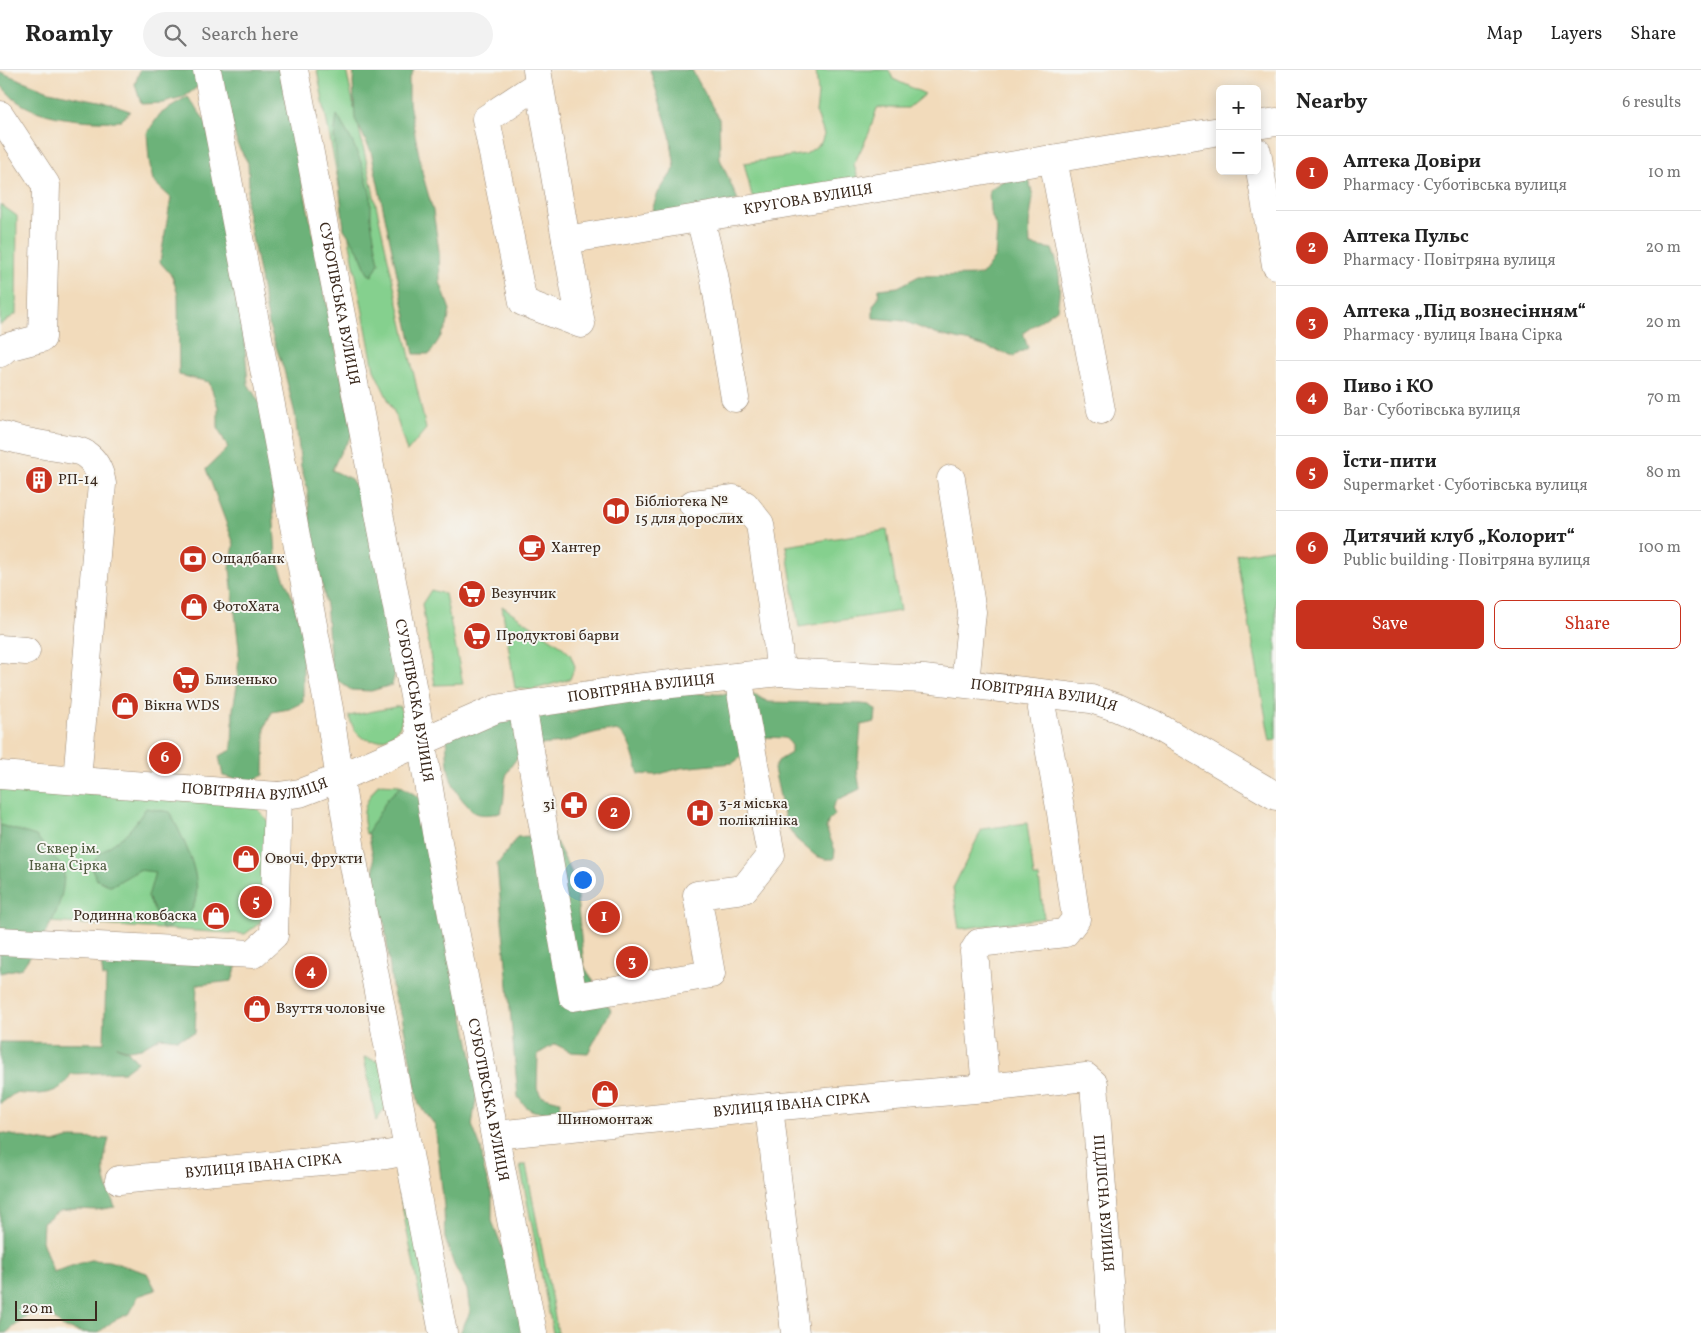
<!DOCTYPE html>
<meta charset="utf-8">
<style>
:root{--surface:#fff;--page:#f2f2f2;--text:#222;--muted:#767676;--line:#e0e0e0;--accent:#c8321e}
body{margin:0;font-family:Vollkorn,serif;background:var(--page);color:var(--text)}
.controls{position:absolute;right:15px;top:15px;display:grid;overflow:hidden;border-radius:8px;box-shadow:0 2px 12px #0003}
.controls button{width:45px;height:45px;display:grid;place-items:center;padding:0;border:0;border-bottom:1px solid var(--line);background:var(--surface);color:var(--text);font:25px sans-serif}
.scale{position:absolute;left:15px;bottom:12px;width:82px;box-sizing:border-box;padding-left:5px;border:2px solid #3b2a1e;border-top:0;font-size:14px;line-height:18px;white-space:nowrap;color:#3b2a1e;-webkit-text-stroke:4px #f6f6f2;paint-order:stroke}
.you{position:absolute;left:582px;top:809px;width:18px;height:18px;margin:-12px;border:4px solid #fff;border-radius:50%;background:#1a73e8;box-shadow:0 0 0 8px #1a73e833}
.badge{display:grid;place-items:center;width:32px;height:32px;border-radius:50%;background:var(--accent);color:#fff;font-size:16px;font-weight:700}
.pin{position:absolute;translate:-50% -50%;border:2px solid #fff;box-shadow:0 1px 5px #0006}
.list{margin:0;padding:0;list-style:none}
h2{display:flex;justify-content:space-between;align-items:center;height:65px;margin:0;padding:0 20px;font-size:21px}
h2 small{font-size:16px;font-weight:400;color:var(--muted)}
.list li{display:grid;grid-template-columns:32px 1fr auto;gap:15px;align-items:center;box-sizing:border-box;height:75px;padding:0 20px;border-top:1px solid var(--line)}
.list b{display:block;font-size:19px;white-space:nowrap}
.list p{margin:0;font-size:16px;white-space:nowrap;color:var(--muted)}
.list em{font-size:16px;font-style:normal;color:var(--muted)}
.actions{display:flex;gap:10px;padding:15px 20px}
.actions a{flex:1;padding:11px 0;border:1px solid var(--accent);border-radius:8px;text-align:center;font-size:18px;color:var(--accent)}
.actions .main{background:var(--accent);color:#fff}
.icon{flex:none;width:28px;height:28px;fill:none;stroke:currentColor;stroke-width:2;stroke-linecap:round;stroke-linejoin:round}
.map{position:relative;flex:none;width:1276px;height:1263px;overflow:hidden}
header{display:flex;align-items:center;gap:30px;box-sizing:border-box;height:70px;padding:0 25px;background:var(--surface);border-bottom:1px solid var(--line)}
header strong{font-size:24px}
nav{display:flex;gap:28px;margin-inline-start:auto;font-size:18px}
.search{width:350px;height:45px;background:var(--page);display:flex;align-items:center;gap:12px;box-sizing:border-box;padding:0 18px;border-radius:28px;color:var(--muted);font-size:19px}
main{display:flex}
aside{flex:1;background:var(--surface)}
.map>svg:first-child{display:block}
.green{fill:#85d08e;stroke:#607d56}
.forest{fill:#6cb279;stroke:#546e4c}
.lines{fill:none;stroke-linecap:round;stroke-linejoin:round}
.minor-casing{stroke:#96826c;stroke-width:29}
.minor{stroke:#fff;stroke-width:28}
.labels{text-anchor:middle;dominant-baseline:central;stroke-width:4;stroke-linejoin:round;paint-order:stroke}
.street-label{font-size:15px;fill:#3b2a1e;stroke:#f6f6f2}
.poi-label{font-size:15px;fill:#3b2a1e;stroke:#f6f6f2;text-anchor:start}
.park-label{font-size:15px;fill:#515c40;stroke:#f6f6f2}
</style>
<header>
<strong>Roamly</strong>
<div class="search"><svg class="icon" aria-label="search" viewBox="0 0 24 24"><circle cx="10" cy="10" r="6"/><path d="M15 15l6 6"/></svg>Search here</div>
<nav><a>Map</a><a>Layers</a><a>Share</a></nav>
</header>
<main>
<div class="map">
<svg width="1276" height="1263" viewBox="0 0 1276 1263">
<rect width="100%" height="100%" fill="#f6f6f2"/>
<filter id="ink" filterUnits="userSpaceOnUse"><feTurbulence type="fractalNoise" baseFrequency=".02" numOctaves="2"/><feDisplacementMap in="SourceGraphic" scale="10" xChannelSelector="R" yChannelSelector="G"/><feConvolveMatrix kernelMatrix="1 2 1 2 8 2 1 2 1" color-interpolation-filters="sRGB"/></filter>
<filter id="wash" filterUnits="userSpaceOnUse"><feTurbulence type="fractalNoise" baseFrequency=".0096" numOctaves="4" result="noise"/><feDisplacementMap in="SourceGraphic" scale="20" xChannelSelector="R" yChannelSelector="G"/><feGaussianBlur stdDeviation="1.12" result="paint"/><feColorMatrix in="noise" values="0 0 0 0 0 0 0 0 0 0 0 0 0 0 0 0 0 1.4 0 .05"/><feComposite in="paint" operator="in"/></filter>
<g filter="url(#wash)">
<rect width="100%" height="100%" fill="#f2dbbb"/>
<path class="green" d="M317,0h29l80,359 -19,23 -11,-36 -22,-46z
M816,0h73l4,9 32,15 -17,14h-31l-8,25 -15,31 5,19 -106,17 -9,-37 62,-9 15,-11 3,-9 -8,-22 2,-18z
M0,134l17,12 -1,98 -16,11z
M887,460l13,81 -101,16 -13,-81z
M1276,478v192l-6,1 -33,-186z
M431,520l14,4 18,90 -28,1 -13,-81z
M502,536l57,38 11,10 5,12 -5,13 -38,11 -17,-2z
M400,636c0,3 3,9 2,12 -2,19 -27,29 -42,18 -6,-5 -9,-13 -11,-20z
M378,714l22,1 13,10 12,27 -59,12c-5,-25 -2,-29 12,-50z
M0,717l255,18 18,23 -4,88 -24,18 -245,-15z
M1027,753l7,54h5l5,41 -85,11 -6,-41 29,-59z
M364,987l19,6 3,44 -10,14z
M520,1095h6l32,168h-5z
M404,1103l31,160h-8l-31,-158z"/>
<path class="forest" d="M140,0h58l2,15 -17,13 -20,5 -22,1 -6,-20z
M220,0h60l73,364 -12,17 -9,19 19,9 12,18 3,20 13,40 18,108 -5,20 -21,6 -20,-1 -18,-13 -3,-21 -3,-42 -3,-22 -11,-40 -6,-65 -6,-20 -6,-53 -11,-44 -14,-41 -24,-124 3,-21 -1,-21 -11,-19z
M354,0h60l-5,9v24l14,73 10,35 6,40 1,31 10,28 -3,16 -17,28h-16l-43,-203 -16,-32 -2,-36z
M650,0h42l27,49 1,40 18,41 -78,17 -8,-7 6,-17 17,-25 -5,-33z
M0,2l49,19 55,11 26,9 -9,10c-32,1 -82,-1 -108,-23 -4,-4 -9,-9 -13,-14z
M188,27l18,25 18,87 1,48 16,42 7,85 14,23 12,37 -1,62 3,52 16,39 11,36v69l-14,7 -17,3 -7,15 -1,48 -15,7 -26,-6 -4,-20 13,-6 1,-41 4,-23 2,-37 -9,-80 4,-25 -28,-75 22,-21 -10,-20v-21l-9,-25 -30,-7 -1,-80 -6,-19 -12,-14 11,-64 -18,-17 -4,-21 -2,-27 13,-19z
M337,45l15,26 11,26 8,29v25l8,42 -7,13 -4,-2 -10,-24 -14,-21 -10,-92z
M1029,109l4,18 -4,28 1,20 22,4c9,22 9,37 5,60l-34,24 5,15 -14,8 -44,-14 -35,-8 -31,-13 -31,-3v-12l5,-8 1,-9 19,-2 21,-11 63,-1 13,-18 2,-28 -7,-18 -1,-21 15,-10z
M684,623l72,2 12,7 93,2 9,1 6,5 -1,12 -14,3 -4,46 3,18 -23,11 -5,8 3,7 -6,5 -3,8 9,22 -1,9h-9l-9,-3 -20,-17 -10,-15 -12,-55 4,-8 13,-8v-9l-6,-6 -18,-1 -34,26 -52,5 -25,7 -17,-1c-4,-10 -8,-32 -16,-39 -12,-12 -45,4 -58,7 -9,3 -19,1 -27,4 -10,3 -21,11 -27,20 -11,15 -3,32 -11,47 -8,1 -17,3 -24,0 -3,-1 -6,-5 -9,-8 -21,-22 -19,-40 -21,-69l30,-26 96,3 14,-7z
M401,716l19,12 58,289 -6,38 9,23 3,22 8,26v25l11,28 12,16 8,68h-63l10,-21 -3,-22 -13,-25 -9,-27 -1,-31 -9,-82 -16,-20 -17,-88 -9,-23 -8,-68 -11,-42v-22l-6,-30 20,-34z
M146,738l24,4c12,25 37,70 22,97 -6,10 -19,16 -29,21l-15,-33 7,-25 -16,-2 -28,16 -15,-7 -5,-13c11,-17 11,-14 26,-25 12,-8 21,-21 29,-33z
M0,755l36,11 28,33c1,41 -20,67 -42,99l-22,5z
M552,764l23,45 9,87 27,44 -23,43 -17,-1 -16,-8 -17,10 -1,34 4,8 19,5 -1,9c-20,3 -29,5 -41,-13l-21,-232 20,-28z
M99,876l140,12 -7,23 -35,4 -2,48 -18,6 -17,-2 -19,11 -12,2 -13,-4 12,5 9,11 -13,10 -53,2c-2,3 -4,7 -7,10 -10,12 -35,11 -49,9l-15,11v-62l104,1 2,-66h-3z
M0,1063l54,10 17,-5 38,1c-9,32 -6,38 6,68l-19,3 -19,-1 -18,2 -16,11 -1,19 11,31 37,-12 19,1 38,12 9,17 -18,6 -8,17 -17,8 -15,12 -18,-1 -18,-5 -13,-14 -19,1 -24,19h-6z"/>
</g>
<g filter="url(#ink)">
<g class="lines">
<g class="minor-casing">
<g id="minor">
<path d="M207,0l122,639 22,141 92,483"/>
<path id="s1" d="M294,0l120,626 22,136 97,501"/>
<path id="s2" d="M537,0l29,170 654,-109"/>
<path d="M539,14l-53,35 37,183 58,22 -15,-84"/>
<path d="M0,45l46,70 -4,153 -35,9 -7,6"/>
<path d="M1257,55l19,-3"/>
<path d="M1257,82l19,113"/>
<path d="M1053,89l48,251"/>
<path d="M700,148l14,57 21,123"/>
<path d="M0,365c19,6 42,10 62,13 8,2 16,1 23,6 11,7 15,18 17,30l-25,296"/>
<path d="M951,409l21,133 -7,71"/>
<path d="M693,434l41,-5 11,6 15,19 18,124 2,24"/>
<path d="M0,579l26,2"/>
<path d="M522,635l51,292 138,-23 -14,-79 47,-6 27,-34 -33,-178"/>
<path id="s3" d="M0,705l278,21 22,-3 39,-15 157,-69 139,-21 145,-16 144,7 167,20 27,9 35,16 123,72"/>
<path d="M0,871l253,13 21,-19 4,-139"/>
<path d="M986,1018l-12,-137 5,-8 86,-10 11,-14 -15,-106 -19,-104 3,-15"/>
<path d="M769,1037l26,226"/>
<path id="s4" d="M495,1065l274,-28 217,-19 100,-11 8,7 19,249"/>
<path id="s5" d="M119,1110l267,-25 22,-4"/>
</g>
</g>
<use href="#minor" class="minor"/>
</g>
</g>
<defs>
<g id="building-disc" transform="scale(1.4375)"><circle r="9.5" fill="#c8321e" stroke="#f6f6f2"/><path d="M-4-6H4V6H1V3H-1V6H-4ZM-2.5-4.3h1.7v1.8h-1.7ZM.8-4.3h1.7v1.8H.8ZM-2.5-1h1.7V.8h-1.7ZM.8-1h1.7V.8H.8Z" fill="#fff"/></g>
<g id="library-disc" transform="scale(1.4375)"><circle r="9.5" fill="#c8321e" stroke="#f6f6f2"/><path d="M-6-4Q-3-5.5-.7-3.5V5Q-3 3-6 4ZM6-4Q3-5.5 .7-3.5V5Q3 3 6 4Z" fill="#fff"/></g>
<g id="cafe-disc" transform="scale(1.4375)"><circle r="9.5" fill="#c8321e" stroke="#f6f6f2"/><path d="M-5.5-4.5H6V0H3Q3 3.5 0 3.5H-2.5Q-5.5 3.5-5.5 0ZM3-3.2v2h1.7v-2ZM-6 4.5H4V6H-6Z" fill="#fff"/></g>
<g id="bank-disc" transform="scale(1.4375)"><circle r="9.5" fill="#c8321e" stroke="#f6f6f2"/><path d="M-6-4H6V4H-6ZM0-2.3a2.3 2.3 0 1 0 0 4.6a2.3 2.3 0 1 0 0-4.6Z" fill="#fff"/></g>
<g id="supermarket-disc" transform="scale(1.4375)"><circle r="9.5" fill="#c8321e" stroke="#f6f6f2"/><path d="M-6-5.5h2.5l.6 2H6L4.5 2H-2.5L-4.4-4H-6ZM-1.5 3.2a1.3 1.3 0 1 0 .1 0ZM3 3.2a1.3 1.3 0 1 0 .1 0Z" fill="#fff"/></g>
<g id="shop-disc" transform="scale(1.4375)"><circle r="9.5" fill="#c8321e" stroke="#f6f6f2"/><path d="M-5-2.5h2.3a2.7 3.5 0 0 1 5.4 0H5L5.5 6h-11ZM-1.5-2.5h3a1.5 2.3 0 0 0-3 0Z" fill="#fff"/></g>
<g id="pharmacy-disc" transform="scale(1.4375)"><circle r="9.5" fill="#c8321e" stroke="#f6f6f2"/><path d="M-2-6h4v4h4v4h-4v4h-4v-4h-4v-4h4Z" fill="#fff"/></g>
<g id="hospital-disc" transform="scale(1.4375)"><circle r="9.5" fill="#c8321e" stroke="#f6f6f2"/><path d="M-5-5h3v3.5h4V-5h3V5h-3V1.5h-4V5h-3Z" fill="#fff"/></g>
</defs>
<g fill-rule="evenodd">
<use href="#building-disc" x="39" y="410"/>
<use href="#library-disc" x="616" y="441"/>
<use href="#cafe-disc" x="532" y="478"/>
<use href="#bank-disc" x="193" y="489"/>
<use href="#supermarket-disc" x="472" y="524"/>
<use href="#shop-disc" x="194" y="537"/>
<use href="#supermarket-disc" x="477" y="566"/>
<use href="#supermarket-disc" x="186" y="610"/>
<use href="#shop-disc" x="125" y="636"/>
<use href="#pharmacy-disc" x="574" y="735"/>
<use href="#hospital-disc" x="700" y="743"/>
<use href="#shop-disc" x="246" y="789"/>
<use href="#shop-disc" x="216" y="846"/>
<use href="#shop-disc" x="257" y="939"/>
<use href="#shop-disc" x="605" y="1024"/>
</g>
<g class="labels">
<g class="street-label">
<text stroke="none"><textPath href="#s2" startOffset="418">КРУГОВА ВУЛИЦЯ</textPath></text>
<text stroke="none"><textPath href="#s1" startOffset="238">СУБОТІВСЬКА ВУЛИЦЯ</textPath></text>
<text stroke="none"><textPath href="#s3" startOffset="661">ПОВІТРЯНА ВУЛИЦЯ</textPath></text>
<text stroke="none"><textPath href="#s3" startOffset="1066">ПОВІТРЯНА ВУЛИЦЯ</textPath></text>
<text stroke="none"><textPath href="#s1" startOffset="642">СУБОТІВСЬКА ВУЛИЦЯ</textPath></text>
<text stroke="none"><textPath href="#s3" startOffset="256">ПОВІТРЯНА ВУЛИЦЯ</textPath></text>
<text stroke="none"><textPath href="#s1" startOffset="1048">СУБОТІВСЬКА ВУЛИЦЯ</textPath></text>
<text stroke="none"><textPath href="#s4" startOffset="298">ВУЛИЦЯ ІВАНА СІРКА</textPath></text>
<text stroke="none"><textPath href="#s5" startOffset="145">ВУЛИЦЯ ІВАНА СІРКА</textPath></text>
<text stroke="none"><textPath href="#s4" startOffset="724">ПІДЛІСНА ВУЛИЦЯ</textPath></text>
</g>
<g class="poi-label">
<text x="58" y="410">РП-14</text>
<text x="635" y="432">Бібліотека №<tspan x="635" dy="17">15 для дорослих</tspan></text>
<text x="551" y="478">Хантер</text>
<text x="212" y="489">Ощадбанк</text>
<text x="491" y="524">Везунчик</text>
<text x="213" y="537">ФотоХата</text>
<text x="496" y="566">Продуктові барви</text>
<text x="205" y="610">Близенько</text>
<text x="144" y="636">Вікна WDS</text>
<text x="719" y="734">3-я міська<tspan x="719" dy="17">поліклініка</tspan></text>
<text x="555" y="735" text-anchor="end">3і</text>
<text x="265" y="789">Овочі, фрукти</text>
<text x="197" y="846" text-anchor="end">Родинна ковбаска</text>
<text x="276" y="939">Взуття чоловіче</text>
<text x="605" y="1050" text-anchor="middle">Шиномонтаж</text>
</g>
<g class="park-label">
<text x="68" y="779">Сквер ім.<tspan x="68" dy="17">Івана Сірка</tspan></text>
</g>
</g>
</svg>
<div class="controls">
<button>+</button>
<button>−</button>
</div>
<div class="scale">20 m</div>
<div class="you"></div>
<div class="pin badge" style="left:604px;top:847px">1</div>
<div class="pin badge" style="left:614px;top:743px">2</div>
<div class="pin badge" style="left:632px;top:892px">3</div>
<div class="pin badge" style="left:311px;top:902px">4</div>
<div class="pin badge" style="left:256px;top:832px">5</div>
<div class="pin badge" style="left:165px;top:688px">6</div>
</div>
<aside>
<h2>Nearby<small>6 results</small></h2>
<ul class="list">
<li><span class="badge">1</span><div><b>Аптека Довіри</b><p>Pharmacy · Суботівська вулиця</p></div><em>10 m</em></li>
<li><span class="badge">2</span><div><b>Аптека Пульс</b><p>Pharmacy · Повітряна вулиця</p></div><em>20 m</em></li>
<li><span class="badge">3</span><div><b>Аптека „Під вознесінням“</b><p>Pharmacy · вулиця Івана Сірка</p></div><em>20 m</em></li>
<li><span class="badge">4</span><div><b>Пиво і КО</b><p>Bar · Суботівська вулиця</p></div><em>70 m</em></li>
<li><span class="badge">5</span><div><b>Їсти-пити</b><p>Supermarket · Суботівська вулиця</p></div><em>80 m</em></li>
<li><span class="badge">6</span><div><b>Дитячий клуб „Колорит“</b><p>Public building · Повітряна вулиця</p></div><em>100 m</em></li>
</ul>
<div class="actions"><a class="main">Save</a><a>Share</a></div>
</aside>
</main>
